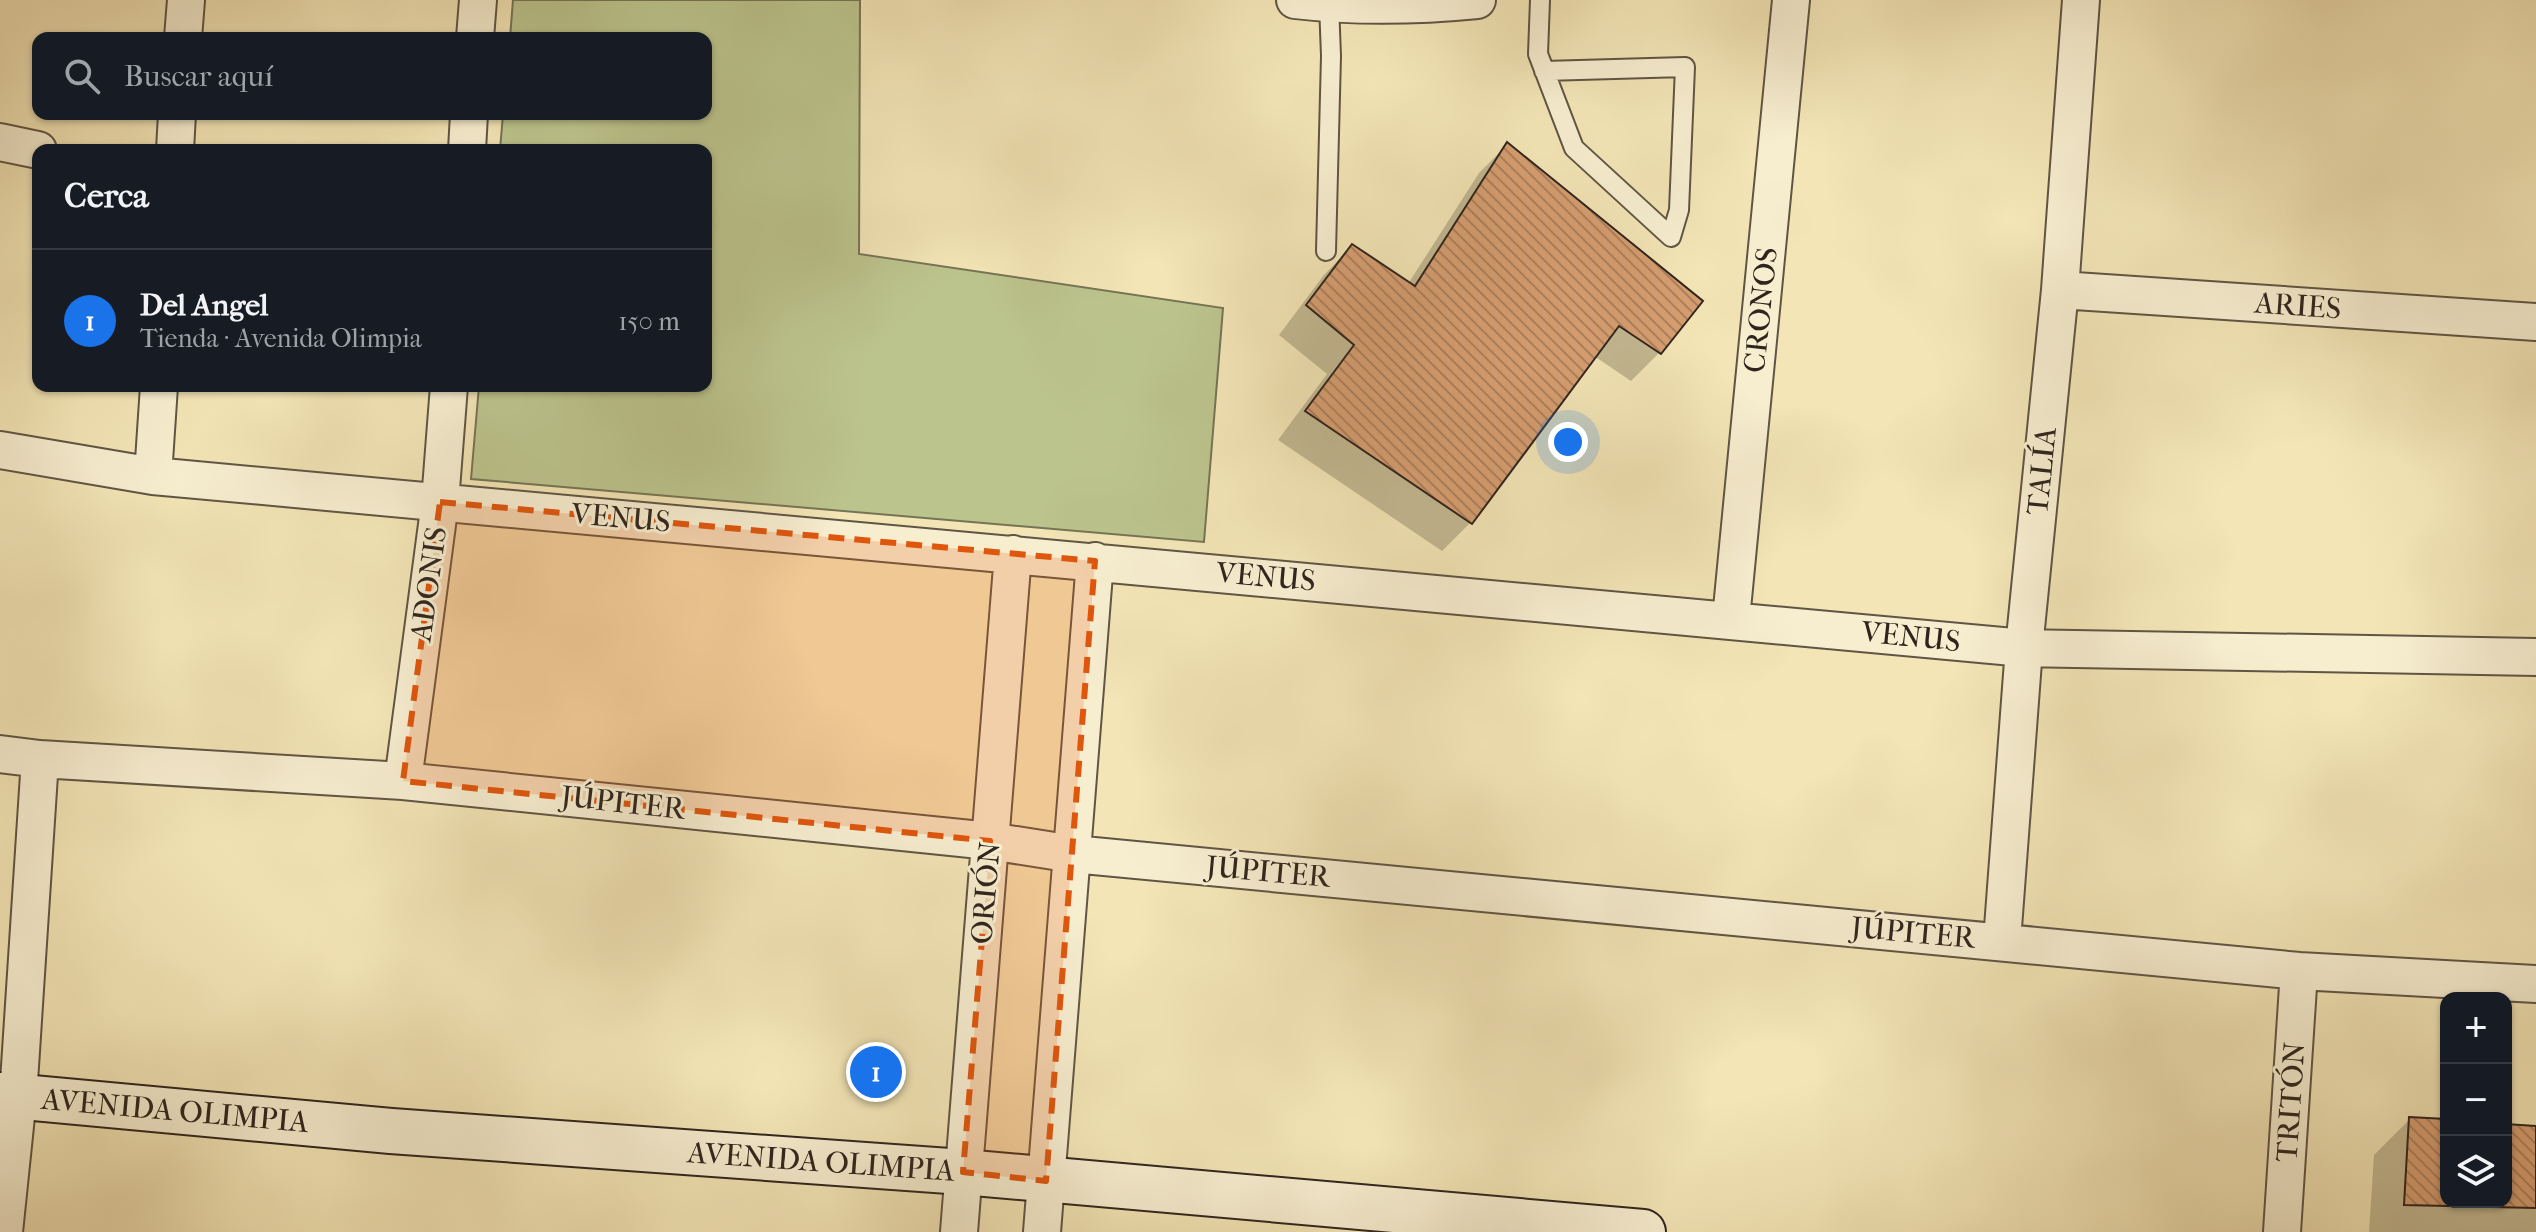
<!DOCTYPE html>
<html lang="es">
<meta charset="utf-8">
<style>
:root{--surface:#171b24;--page:#242831;--text:#f1f3f6;--muted:#9ea1a6;--line:#363941;--accent:#1a73e8}
body{margin:0;font-family:"IM FELL French Canon",serif;background:var(--page);color:var(--text)}
.controls{position:absolute;right:24px;bottom:24px;display:grid;overflow:hidden;border-radius:16px;box-shadow:0 2px 6px #0004}
.controls button{width:72px;height:72px;display:grid;place-items:center;padding:0;border:0;border-bottom:2px solid var(--line);background:var(--surface);color:var(--text);font:40px sans-serif}
.you{position:absolute;left:1568px;top:442px;width:28px;height:28px;margin:-20px;border:6px solid #fff;border-radius:50%;background:#1a73e8;box-shadow:0 0 0 12px #1a73e833}
.badge{display:grid;place-items:center;width:52px;height:52px;border-radius:50%;background:var(--accent);color:#fff;font-size:26px;font-weight:700}
.pin{position:absolute;translate:-50% -50%;border:4px solid #fff;box-shadow:0 2px 8px #0006}
.list{margin:0;padding:0;list-style:none}
h2{display:flex;justify-content:space-between;align-items:center;height:104px;margin:0;padding:0 32px;font-size:34px}
h2 small{font-size:26px;font-weight:400;color:var(--muted)}
.list li{display:grid;grid-template-columns:52px 1fr auto;gap:24px;align-items:center;box-sizing:border-box;height:144px;padding:0 32px;border-top:2px solid var(--line)}
.list b{display:block;font-size:30px;white-space:nowrap}
.list p{margin:0;font-size:26px;white-space:nowrap;color:var(--muted)}
.list em{font-size:26px;font-style:normal;color:var(--muted)}
.icon{flex:none;width:44px;height:44px;fill:none;stroke:currentColor;stroke-width:2;stroke-linecap:round;stroke-linejoin:round}
.map{position:relative;flex:none;width:2536px;height:1232px;overflow:hidden}
.search{position:absolute;background:var(--surface);box-shadow:0 2px 6px #0004;left:32px;top:32px;width:680px;height:88px;display:flex;align-items:center;gap:20px;box-sizing:border-box;padding:0 28px;border-radius:16px;color:var(--muted);font-size:30px}
.panel{position:absolute;background:var(--surface);box-shadow:0 2px 6px #0004;left:32px;top:144px;width:680px;height:248px;border-radius:16px}
.map>svg:first-child{display:block}
.green{fill:#bcc48d;stroke:#767456;stroke-width:2}
.shadow{fill:#0003}
.building{fill:url(#building-back-hatch);stroke:#2f251e;stroke-width:2}
.lines{fill:none;stroke-linecap:round;stroke-linejoin:round}
.lane-casing{stroke:#605544;stroke-width:22}
.street-casing{stroke:#605544;stroke-width:40}
.secondary-casing{stroke:#2f251e;stroke-width:48}
.lane{stroke:#f7eed0;stroke-width:18}
.street{stroke:#f7eed0;stroke-width:36}
.secondary{stroke:#f7eed0;stroke-width:44}
.marked{fill:#df560d;fill-opacity:0.2;stroke:#df560d;stroke-width:6;stroke-dasharray:16 10;stroke-linejoin:round}
.labels{text-anchor:middle;dominant-baseline:central;stroke-width:6;stroke-linejoin:round;paint-order:stroke}
.street-label{font-size:30px;fill:#2f251e;stroke:#f7eed0}
</style>
<div class="map">
<svg width="2536" height="1232" viewBox="0 0 2536 1232">
<defs>
<pattern id="building-back-hatch" width="6" height="6" patternUnits="userSpaceOnUse" patternTransform="scale(2)"><rect width="6" height="6" fill="#d69e71"/><path d="M-1 5l2 2M0 0l6 6M5-1l2 2" fill="none" stroke="#ae815c"/></pattern>
</defs>
<rect width="100%" height="100%" fill="#f3e5b6"/>
<filter id="stains"><feTurbulence type="fractalNoise" baseFrequency=".0025" numOctaves="4"/><feColorMatrix values="0 0 0 0 .2 0 0 0 0 .09 0 0 0 0 .02 0 0 0 .5 -.17"/></filter>
<radialGradient id="worn" r=".72"><stop offset=".6" stop-color="#630" stop-opacity="0"/><stop offset="1" stop-color="#630" stop-opacity=".3"/></radialGradient>
<path class="green" d="M513,0h347l-1,254 364,54 -19,234 -733,-63 8,-93h227v-236h-206l3,-36h203v-76h-196z"/>
<path class="shadow" d="M1507,145l193,156 -41,52 -28,28 -37,-25 -123,166 -29,29 -164,-111 49,-66 -48,-39 45,-60 28,-29 56,38 71,-111z
M2410,1119l36,2v81h60v-76l30,2v104h-167l5,-77z"/>
<path class="building" d="M1507,142l196,159 -42,53 -42,-28 -147,198 -167,-113 49,-66 -48,-40 46,-61 63,42z
M2409,1117l37,2v83h60v-78l30,2v82l-132,-3z"/>
<g class="lines">
<g class="lane-casing">
<path id="lane" d="M1540,0l-2,54 36,94 97,89 8,-27 6,-143 -141,4
M1326,251l5,-195 -2,-52"/>
</g>
<g class="street-casing">
<path id="street" d="M1295,0c61,7 121,6 182,0
M183,38l3,-38
M475,38l3,-38
M0,142l38,8
M175,150l2,-36
M467,150l2,-36
M2060,290l476,32
M0,450l153,26 1871,172 512,9
M153,476l6,-90
M1731,619l60,-619
M0,754l40,5 363,22 587,60 83,13 1226,117 237,13
M403,781l37,-279 9,-116
M2002,941l22,-293 36,-358 21,-290
M4,1232l14,-135 22,-338
M959,1232l54,-678
M1042,1232l53,-671
M2282,1232l17,-261"/>
</g>
<g class="secondary-casing">
<path id="secondary" d="M0,1095l391,36 572,41 680,60"/>
</g>
<use href="#lane" class="lane"/>
<use href="#street" class="street"/>
<use href="#secondary" class="secondary"/>
</g>
<path class="marked" d="M440,502l655,59 -49,620 -83,-9 27,-331 -587,-60z"/>
<g class="labels">
<g class="street-label">
<text transform="translate(2298 306) rotate(4)">ARIES</text>
<text transform="translate(1761 310) rotate(-84)">CRONOS</text>
<text transform="translate(2042 471) rotate(-84)">TALÍA</text>
<text transform="translate(621 518) rotate(5)">VENUS</text>
<text transform="translate(1266 577) rotate(5)">VENUS</text>
<text transform="translate(429 584) rotate(-82)">ADONIS</text>
<text transform="translate(1911 637) rotate(6)">VENUS</text>
<text transform="translate(623 803) rotate(6)">JÚPITER</text>
<text transform="translate(1268 872) rotate(5)">JÚPITER</text>
<text transform="translate(986 893) rotate(-85)">ORIÓN</text>
<text transform="translate(1913 933) rotate(5)">JÚPITER</text>
<text transform="translate(2291 1102) rotate(-86)">TRITÓN</text>
<text transform="translate(175 1111) rotate(5)">AVENIDA OLIMPIA</text>
<text transform="translate(821 1162) rotate(4)">AVENIDA OLIMPIA</text>
</g>
</g>
<rect width="100%" height="100%" filter="url(#stains)"/>
<rect width="100%" height="100%" fill="url(#worn)"/>
</svg>
<div class="controls">
<button>+</button>
<button>−</button>
<button><svg class="icon" aria-label="layers" viewBox="0 0 24 24"><path d="M12 4l9 5-9 5-9-5zM3 14l9 5 9-5"/></svg></button>
</div>
<div class="you"></div>
<div class="pin badge" style="left:876px;top:1072px">1</div>
<div class="search"><svg class="icon" aria-label="search" viewBox="0 0 24 24"><circle cx="10" cy="10" r="6"/><path d="M15 15l6 6"/></svg>Buscar aquí</div>
<section class="panel">
<h2>Cerca<small></small></h2>
<ul class="list">
<li><span class="badge">1</span><div><b>Del Angel</b><p>Tienda · Avenida Olimpia</p></div><em>150 m</em></li>
</ul>
</section>
</div>
